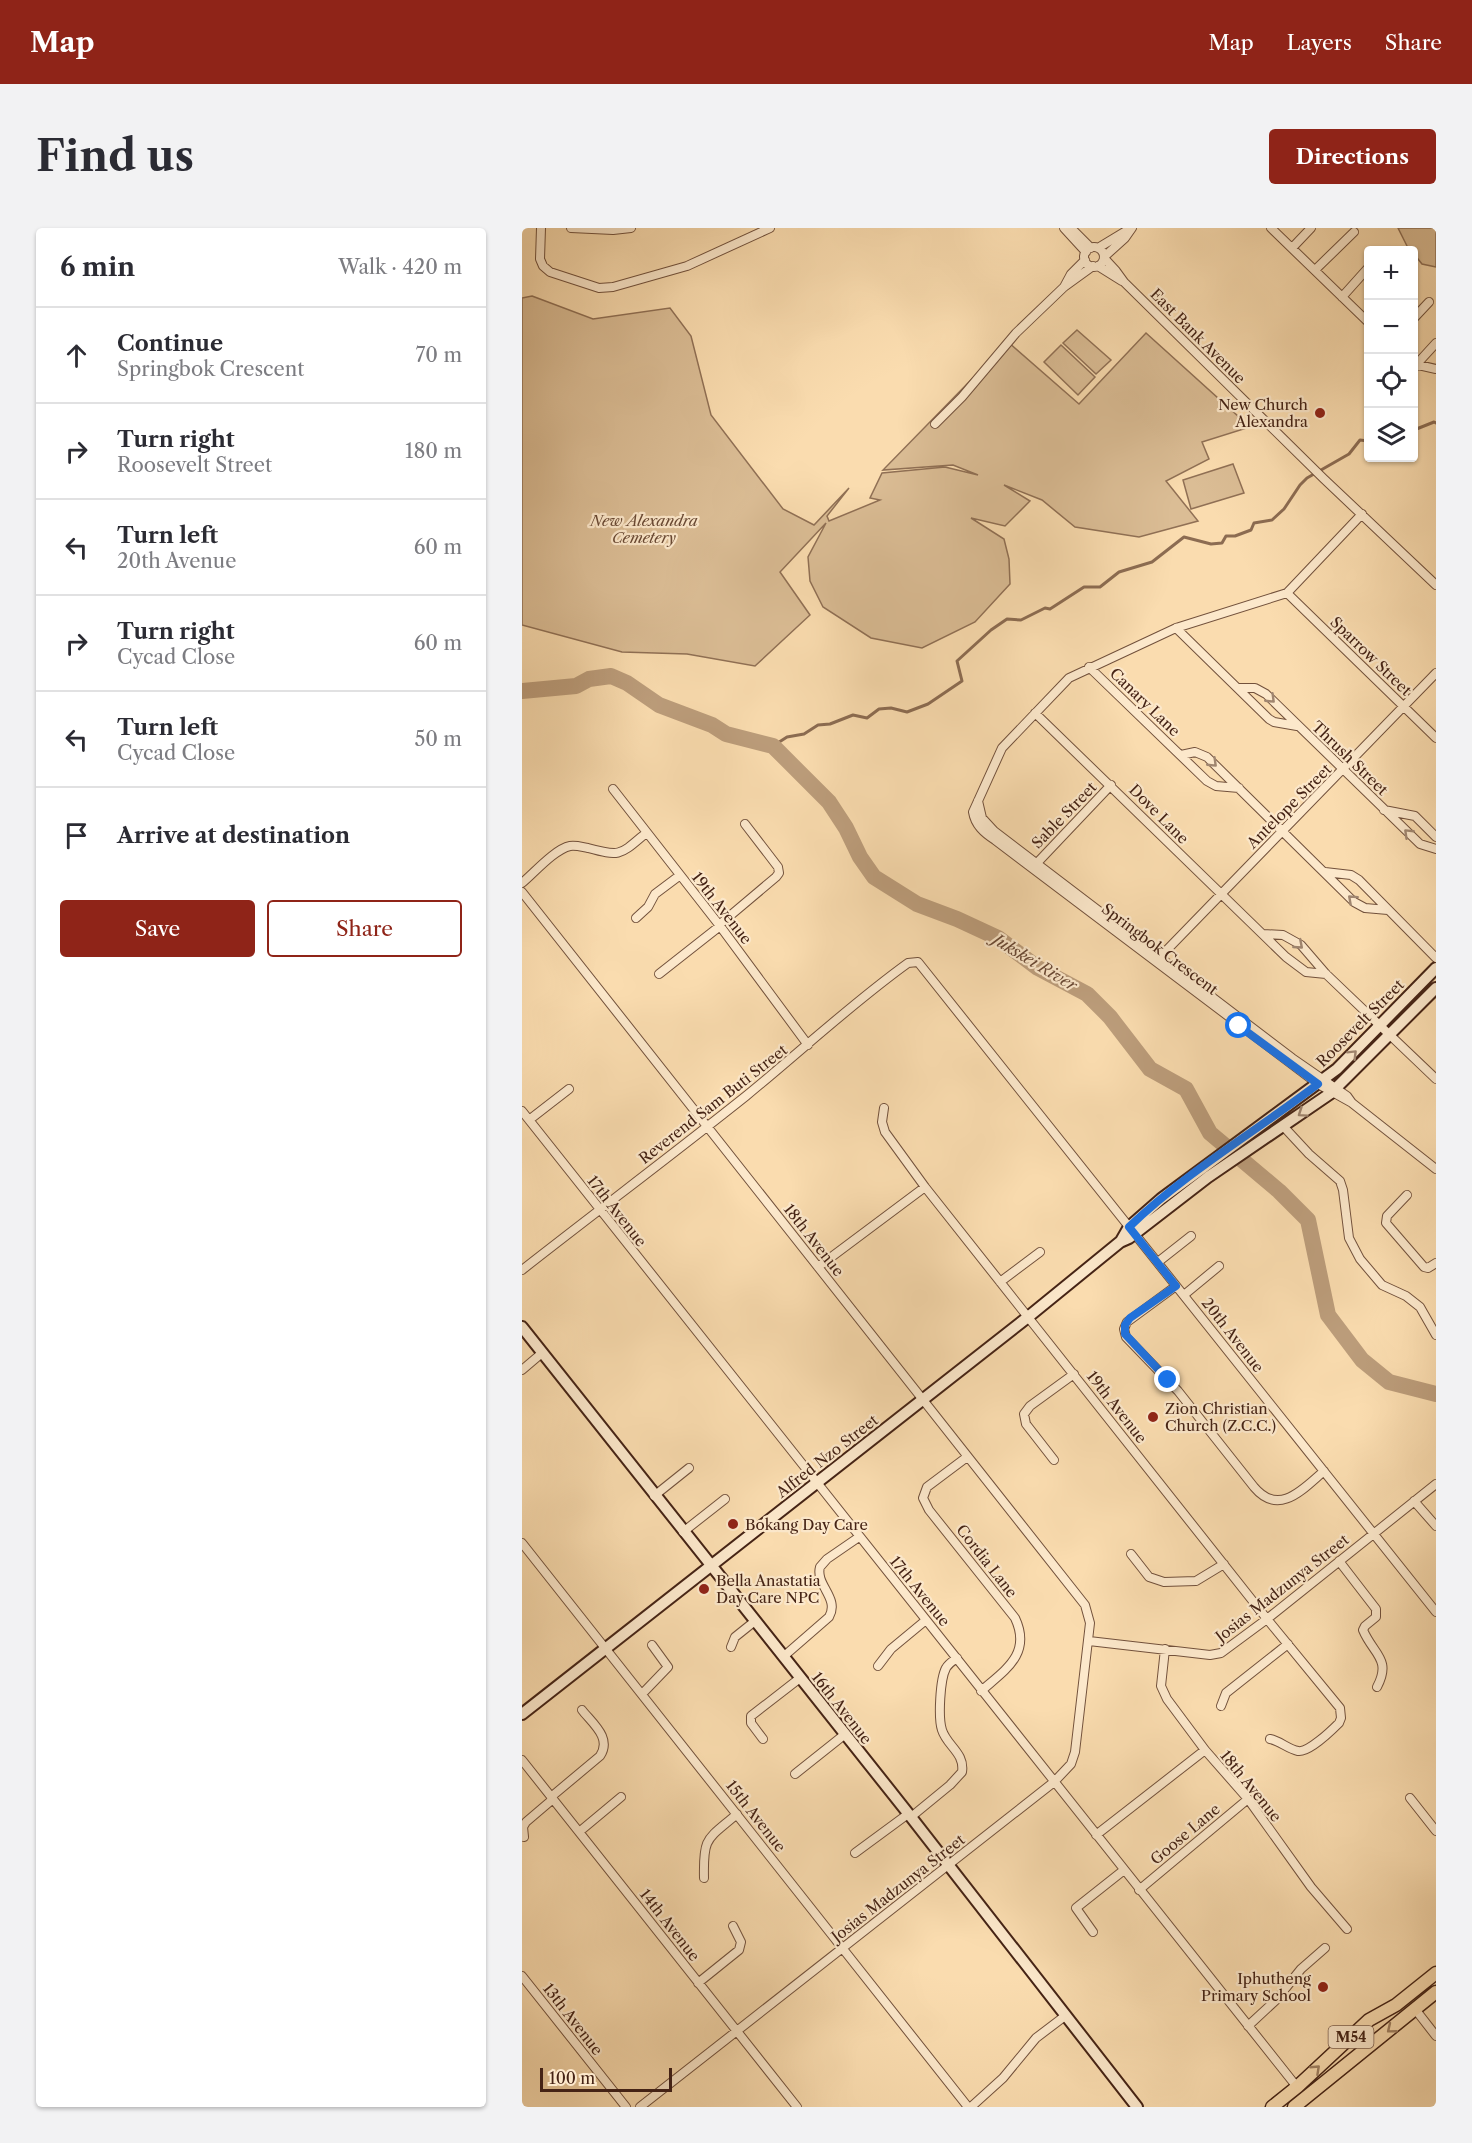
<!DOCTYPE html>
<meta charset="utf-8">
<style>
:root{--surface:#fff;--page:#f2f2f3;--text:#2b2b33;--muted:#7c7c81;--line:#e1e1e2;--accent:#8f2418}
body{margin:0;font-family:"Libre Caslon Text",serif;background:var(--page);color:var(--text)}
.controls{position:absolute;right:18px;top:18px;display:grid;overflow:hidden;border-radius:6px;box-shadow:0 2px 4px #0004}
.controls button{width:54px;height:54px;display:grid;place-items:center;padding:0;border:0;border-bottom:2px solid var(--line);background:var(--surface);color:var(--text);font:30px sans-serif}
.scale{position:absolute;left:18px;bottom:15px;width:132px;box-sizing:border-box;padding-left:6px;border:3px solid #452315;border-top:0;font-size:16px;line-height:21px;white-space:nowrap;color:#452315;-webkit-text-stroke:4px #fce8cb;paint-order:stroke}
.stop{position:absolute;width:18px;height:18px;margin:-14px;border:4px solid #1a73e8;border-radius:50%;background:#fff}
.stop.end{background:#1a73e8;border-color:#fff;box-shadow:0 2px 6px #0008}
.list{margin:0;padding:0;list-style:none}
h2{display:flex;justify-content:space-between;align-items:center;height:78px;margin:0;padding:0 24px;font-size:26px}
h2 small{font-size:20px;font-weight:400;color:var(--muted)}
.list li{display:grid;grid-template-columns:39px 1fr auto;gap:18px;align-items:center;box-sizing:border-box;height:96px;padding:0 24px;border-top:2px solid var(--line)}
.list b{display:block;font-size:22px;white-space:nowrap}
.list p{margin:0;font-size:20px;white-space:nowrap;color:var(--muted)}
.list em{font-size:20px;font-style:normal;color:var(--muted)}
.actions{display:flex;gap:12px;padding:18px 24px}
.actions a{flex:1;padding:14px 0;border:2px solid var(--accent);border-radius:6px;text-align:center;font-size:21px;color:var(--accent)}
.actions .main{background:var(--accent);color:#fff}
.icon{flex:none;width:33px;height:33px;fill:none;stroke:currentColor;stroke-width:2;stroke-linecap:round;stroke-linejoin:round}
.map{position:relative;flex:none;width:914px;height:1879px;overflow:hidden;border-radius:6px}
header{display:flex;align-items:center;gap:36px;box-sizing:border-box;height:84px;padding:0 30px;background:var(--accent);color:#fff}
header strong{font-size:28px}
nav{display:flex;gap:33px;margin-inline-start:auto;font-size:21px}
.intro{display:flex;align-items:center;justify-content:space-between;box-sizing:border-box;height:144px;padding:0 36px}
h1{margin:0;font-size:42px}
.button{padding:15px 27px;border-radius:6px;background:var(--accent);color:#fff;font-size:21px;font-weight:700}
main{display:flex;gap:36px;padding:0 36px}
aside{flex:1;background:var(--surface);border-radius:6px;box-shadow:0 2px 4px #0004}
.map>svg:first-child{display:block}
.green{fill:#dbbd95;stroke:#907055;stroke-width:1.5}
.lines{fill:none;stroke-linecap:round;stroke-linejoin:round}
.stream{stroke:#8c6c52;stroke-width:3}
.river{stroke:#bc9d7b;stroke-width:16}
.street-casing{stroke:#72513c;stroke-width:10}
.secondary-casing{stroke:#452315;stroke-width:14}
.primary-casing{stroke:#452315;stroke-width:15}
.street{stroke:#fce8cb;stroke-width:8}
.secondary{stroke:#fce8cb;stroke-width:10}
.primary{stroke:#fadcaf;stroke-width:12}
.oneway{stroke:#a08670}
.oneway2{stroke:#a08062}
.route{stroke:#1a73e8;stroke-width:8}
.poi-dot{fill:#8f2418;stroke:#fce8cb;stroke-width:2}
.labels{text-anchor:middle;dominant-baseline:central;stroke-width:4.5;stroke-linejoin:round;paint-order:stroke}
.shield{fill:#fce8cb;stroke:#7c5e4c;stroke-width:1.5}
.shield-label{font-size:14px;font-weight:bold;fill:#452315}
.street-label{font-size:15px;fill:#452315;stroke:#fce8cb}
.poi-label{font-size:15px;fill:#452315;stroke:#fce8cb;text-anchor:start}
.park-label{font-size:15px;font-style:italic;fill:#6a4a35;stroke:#fce8cb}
.water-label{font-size:16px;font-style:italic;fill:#694834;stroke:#fce8cb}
</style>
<header>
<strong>Map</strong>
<nav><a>Map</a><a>Layers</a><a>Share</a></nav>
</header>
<div class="intro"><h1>Find us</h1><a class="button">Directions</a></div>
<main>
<aside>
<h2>6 min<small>Walk · 420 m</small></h2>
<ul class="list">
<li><svg class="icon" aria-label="ahead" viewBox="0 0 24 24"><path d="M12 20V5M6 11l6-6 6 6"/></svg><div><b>Continue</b><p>Springbok Crescent</p></div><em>70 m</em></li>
<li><svg class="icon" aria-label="right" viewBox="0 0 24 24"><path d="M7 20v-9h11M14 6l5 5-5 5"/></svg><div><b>Turn right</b><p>Roosevelt Street</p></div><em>180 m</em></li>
<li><svg class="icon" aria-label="left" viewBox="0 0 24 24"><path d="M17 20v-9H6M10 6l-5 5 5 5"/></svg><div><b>Turn left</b><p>20th Avenue</p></div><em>60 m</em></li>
<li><svg class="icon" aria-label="right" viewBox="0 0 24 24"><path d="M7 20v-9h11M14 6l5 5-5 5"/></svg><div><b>Turn right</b><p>Cycad Close</p></div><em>60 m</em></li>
<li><svg class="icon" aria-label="left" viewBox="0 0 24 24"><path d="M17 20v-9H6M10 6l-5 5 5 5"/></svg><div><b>Turn left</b><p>Cycad Close</p></div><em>50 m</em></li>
<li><svg class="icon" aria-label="arrive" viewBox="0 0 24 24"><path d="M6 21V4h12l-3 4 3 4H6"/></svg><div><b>Arrive at destination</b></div></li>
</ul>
<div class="actions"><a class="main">Save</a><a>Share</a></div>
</aside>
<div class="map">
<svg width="914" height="1879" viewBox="0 0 914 1879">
<rect width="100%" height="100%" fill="#fadcaf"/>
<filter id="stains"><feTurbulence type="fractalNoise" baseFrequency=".00333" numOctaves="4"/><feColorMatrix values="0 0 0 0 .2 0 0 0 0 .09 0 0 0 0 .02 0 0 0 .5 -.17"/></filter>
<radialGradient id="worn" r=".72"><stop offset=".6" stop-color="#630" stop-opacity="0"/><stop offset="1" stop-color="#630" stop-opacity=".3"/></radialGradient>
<path class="green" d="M876,0h38v39l-14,-3 -8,-10v-4l-6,-2z
M10,68l61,23 77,-11 21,28 20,79 72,94 31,16 35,-37 -22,28 2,5 51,-21 -10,-2 12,-25 63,-6 33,8 -25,-10 -70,5 125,-128 71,62 67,-71 104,94 -48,15 7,17 -43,22 32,40 -59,16 -64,-10 -33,-27 -38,-15 26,16 -25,25 -34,-8 33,21 5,20 1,25 -35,38 -53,26 -51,-10 -48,-31 -13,-26 -2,-24 18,-34 -46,49 30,43 -55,51 -68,-12 -65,-2 -100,-27v-327z
M555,102l34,30 -15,14 -33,-31z
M539,117l34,32 -17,18 -34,-33z
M711,236l11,29 -53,16 -8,-29z"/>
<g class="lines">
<path class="stream" d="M892,202l20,-8 2,1
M251,518l14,-9 17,-3 14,-9 12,-1 23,-9 14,3 12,-9 12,-1 16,4 21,-8 34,-23 -5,-20 34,-31 16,-11 14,1 24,-12 5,1 34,-22h16l19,-15 33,-10 32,-25 27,7 11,-1 4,-7h9l16,-6 3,-7 18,-3 12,-11 16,-24 7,-7 42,-24 11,-14 8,1"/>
<path class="river" d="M0,463l54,-5 13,-7 22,-3 16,7 32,22 53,20 14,9 47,12 56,56 17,26 14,29 14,20 43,27 40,15 41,19 40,30 49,26 23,23 40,52 36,20 24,44 69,58 29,29 20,95 34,45 27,22 47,12"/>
<g class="street-casing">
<path id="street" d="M19,0l-1,31 3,7 7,6 49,16 14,-1 74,-21 83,-38
M49,0l42,2 18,-2
M542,0l22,24
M549,0l20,20
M749,0l97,94
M562 29a10 10 0 1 1 20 0a10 10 0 1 1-20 0Z
M576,20l33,-20
M770,20l19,-20
M582,29l21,-19 7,-10
M582,30l12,13 8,11 200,197 112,106
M576,38l24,15
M793,42l39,-38
M542,59l7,-13 14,-14
M820,69l26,-29
M892,90l15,-16
M892,136l22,5
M893,138l21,-23
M413,196l27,-27 54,-64 48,-46 29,-21
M765,365l149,145
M654,400l93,91 5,3 23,4
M567,439l118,114 9,5 23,2
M716,460h17l11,6 154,150 16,5
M513,485l251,244 20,15 20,2
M659,527l14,-3 12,5 147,145 11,6 23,2
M91,561l107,137 88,119
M456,573l4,17 12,13 298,227 55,38 5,7 84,66
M862,582l31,6 21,21
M515,635l74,-78
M803,644l26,3 8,5 77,78
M0,655c12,-10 33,-34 48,-37 6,-1 12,1 18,2 33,9 32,7 58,-15
M0,664l563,713 5,18 -15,129 -4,12 -17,18 -414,325
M114,690l12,-11 7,-13 24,-18
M197,697l57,-48 3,-4 -1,-6 -33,-43
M741,706l20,1 18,10 25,29 110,105
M638,729l276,-284
M137,746l61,-48
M830,875l-34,-19 -323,-244c-11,-7 -20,-15 -22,-28l29,-64 67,-70 107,-50 111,-35 75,-79
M362,880l-2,14 3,10 40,55 342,432 73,89 1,10 -2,5c-8,8 -31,30 -41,28 -10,-2 -18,-10 -28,-12
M0,883l775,976
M7,892l40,-31
M761,898l26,28 31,27 3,9 6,48 11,21 22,26 24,11 14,11 16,28
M885,967l-20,21 -1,7 38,44 4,1 8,-5
M636,1034l33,-26
M296,1039l107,-80
M0,1042c74,-58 150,-115 224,-174 54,-44 105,-92 162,-133l10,-1 518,650
M478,1054l40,-30
M654,1058l-49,36 -3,7 2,8 52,54 76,96c25,30 49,2 70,-16
M662,1067l35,-29
M0,1142l20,-17
M445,1229l-40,30 -4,11 6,12 86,108c17,36 -10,52 -34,73
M532,1232l-28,-36 -2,-10 6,-8 44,-32
M132,1268l35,-28
M892,1273l22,25
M161,1304l42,-33
M0,1315l446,564
M609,1326l18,23 15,5 32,-1 28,-17
M817,1333l37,48v8l-11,9 -2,4c10,24 29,29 14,57
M567,1413l121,14 11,-2 46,-34 169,-135
M209,1419l4,-10 20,-16
M643,1421l-4,37 6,13 38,51 43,49 63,88 36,42
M261,1429l46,-40c11,-19 -14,-32 -9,-50l7,-8 32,-22
M356,1438l13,-17 35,-29
M120,1466l26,-27 -16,-22
M699,1478l5,-13 62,-49
M241,1511l-12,-16v-7l49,-38
M0,1532l275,347
M273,1546l49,-39
M29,1569l49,-41c12,-18 -7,-32 -18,-46
M888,1570l26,33
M389,1589l39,-32 12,-13c3,-19 -15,-26 -20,-42 -4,-12 -2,-51 4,-62 3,-5 7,-7 11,-10
M57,1604l42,-35
M574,1607l109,-85
M2,1609l-1,-10 3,-5 27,-23
M333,1625l53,-39
M182,1650c-1,-42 3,-38 33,-64
M617,1662l109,-91
M571,1704l-17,-24 48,-38
M0,1748l104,131
M176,1755l41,-33 2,-8 -8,-16
M893,1781l21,27
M726,1798l28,-26 25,-31 24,-21
M449,1879l32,-29 33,-40 29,-22"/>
</g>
<g class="secondary-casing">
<path id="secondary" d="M599,1013l8,-14 32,-28 176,-130 99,-101
M0,1099l389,490 226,290
M0,1486l506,-397 92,-75 9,-4 79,-61 123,-84 105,-105"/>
</g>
<g class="primary-casing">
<path id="primary" d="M750,1879l25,-20 72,-67 27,-15 40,-32
M772,1879l142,-115"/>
</g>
<use href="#street" class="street"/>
<use href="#secondary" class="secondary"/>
<use href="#primary" class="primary"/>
</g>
<defs><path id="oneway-chevron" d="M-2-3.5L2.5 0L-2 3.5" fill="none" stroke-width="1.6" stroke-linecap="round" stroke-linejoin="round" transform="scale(1.5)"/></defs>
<g class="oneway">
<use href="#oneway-chevron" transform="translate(749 471) rotate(44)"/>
<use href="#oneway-chevron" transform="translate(691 535) rotate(44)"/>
<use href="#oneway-chevron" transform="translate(886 605) rotate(-136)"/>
<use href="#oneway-chevron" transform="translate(830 671) rotate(-138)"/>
<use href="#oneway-chevron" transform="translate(777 717) rotate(41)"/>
<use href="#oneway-chevron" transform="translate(831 826) rotate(-45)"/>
<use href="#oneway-chevron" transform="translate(780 885) rotate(146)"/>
</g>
<g class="oneway2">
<use href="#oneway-chevron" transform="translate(869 1801) rotate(141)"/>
<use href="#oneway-chevron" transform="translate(794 1841) rotate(-43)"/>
</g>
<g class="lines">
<path class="route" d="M646,1152l-43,-46v-9l5,-7 46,-32 -47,-59c57,-55 126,-95 189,-143l-79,-58"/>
</g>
<g class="poi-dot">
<circle cx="798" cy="185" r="6"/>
<circle cx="631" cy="1189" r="6"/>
<circle cx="211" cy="1296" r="6"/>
<circle cx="182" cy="1361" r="6"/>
<circle cx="801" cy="1759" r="6"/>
</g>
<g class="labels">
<rect class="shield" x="806.5" y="1798" width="45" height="22" rx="4.5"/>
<g class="shield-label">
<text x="829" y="1809">M54</text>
</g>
<g class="street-label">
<text transform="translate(676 108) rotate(45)">East Bank Avenue</text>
<text transform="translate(849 428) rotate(44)">Sparrow Street</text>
<text transform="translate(623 474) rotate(44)">Canary Lane</text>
<text transform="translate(828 530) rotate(44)">Thrush Street</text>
<text transform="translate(767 578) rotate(-45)">Antelope Street</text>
<text transform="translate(637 586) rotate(45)">Dove Lane</text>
<text transform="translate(542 587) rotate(-46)">Sable Street</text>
<text transform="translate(200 680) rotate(52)">19th Avenue</text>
<text transform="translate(638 721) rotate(37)">Springbok Crescent</text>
<text transform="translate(838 795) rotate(-45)">Roosevelt Street</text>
<text transform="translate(191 876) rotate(-38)">Reverend Sam Buti Street</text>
<text transform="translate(95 983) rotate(52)">17th Avenue</text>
<text transform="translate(292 1012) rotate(52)">18th Avenue</text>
<text transform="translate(711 1107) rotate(52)">20th Avenue</text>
<text transform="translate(595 1179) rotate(52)">19th Avenue</text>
<text transform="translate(305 1228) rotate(-38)">Alfred Nzo Street</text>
<text transform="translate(465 1333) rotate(52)">Cordia Lane</text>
<text transform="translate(760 1360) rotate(-38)">Josias Madzunya Street</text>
<text transform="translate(398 1363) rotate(51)">17th Avenue</text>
<text transform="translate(320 1480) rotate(52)">16th Avenue</text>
<text transform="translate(729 1558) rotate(51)">18th Avenue</text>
<text transform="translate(234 1588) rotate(52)">15th Avenue</text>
<text transform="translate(663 1606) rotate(-40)">Goose Lane</text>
<text transform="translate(376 1660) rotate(-38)">Josias Madzunya Street</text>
<text transform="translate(148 1697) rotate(52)">14th Avenue</text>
<text transform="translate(51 1791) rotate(52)">13th Avenue</text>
</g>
<g class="poi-label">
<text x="786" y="176" text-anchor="end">New Church<tspan x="786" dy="17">Alexandra</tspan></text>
<text x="643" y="1180">Zion Christian<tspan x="643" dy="17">Church (Z.C.C.)</tspan></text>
<text x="223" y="1296">Bokang Day Care</text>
<text x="194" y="1352">Bella Anastatia<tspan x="194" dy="17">Day Care NPC</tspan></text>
<text x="789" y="1750" text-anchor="end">Iphutheng<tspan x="789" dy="17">Primary School</tspan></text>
</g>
<g class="park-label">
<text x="122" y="292">New Alexandra<tspan x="122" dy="17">Cemetery</tspan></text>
</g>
<g class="water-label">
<text transform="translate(513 734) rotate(31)">Jukskei River</text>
</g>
</g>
<rect width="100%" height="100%" filter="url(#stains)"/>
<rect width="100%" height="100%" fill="url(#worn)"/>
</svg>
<div class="controls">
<button>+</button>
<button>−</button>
<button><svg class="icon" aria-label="locate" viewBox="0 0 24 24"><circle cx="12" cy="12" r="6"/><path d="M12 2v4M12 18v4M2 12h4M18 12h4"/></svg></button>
<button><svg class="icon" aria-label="layers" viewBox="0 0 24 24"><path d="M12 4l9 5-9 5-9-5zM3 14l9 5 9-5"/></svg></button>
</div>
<div class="scale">100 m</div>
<div class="stop" style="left:717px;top:798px"></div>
<div class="stop end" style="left:646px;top:1152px"></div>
</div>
</main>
